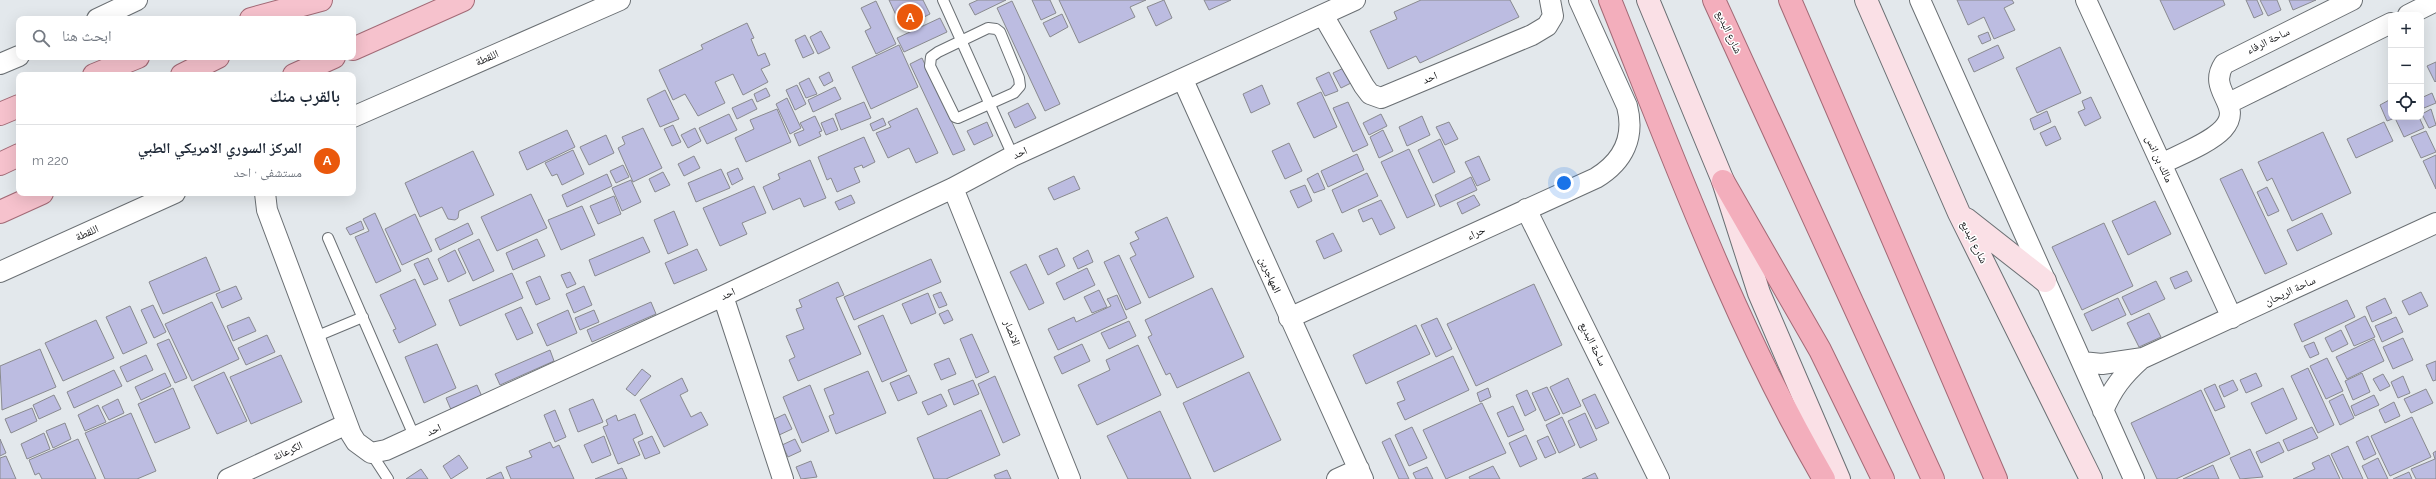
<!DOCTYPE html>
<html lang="ar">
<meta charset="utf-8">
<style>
:root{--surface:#fff;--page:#f6f6f7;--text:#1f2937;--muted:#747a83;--line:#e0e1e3;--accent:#ea580c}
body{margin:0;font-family:Raleway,"Noto Naskh Arabic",sans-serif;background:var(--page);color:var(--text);direction:rtl}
.controls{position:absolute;right:12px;top:12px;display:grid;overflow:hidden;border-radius:8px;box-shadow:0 4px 16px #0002}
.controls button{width:36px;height:36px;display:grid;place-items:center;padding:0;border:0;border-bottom:1px solid var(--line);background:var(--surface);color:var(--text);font:20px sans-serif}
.you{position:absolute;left:1564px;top:183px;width:14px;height:14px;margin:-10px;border:3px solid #fff;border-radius:50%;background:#1a73e8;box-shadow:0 0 0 6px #1a73e833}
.badge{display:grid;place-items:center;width:26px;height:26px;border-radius:50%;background:var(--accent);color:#fff;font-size:13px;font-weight:700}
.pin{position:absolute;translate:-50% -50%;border:2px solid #fff;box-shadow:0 1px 4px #0006}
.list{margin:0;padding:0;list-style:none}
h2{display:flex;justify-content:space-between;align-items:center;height:52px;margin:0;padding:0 16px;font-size:17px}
h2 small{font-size:13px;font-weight:400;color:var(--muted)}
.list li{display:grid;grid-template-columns:26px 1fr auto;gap:12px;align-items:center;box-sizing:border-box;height:72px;padding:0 16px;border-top:1px solid var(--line)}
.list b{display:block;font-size:15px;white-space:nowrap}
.list p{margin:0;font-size:13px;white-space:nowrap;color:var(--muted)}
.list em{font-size:13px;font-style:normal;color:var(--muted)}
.icon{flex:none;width:22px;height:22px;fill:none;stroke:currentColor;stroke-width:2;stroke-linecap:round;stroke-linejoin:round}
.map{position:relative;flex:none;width:2436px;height:479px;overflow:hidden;direction:ltr}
.search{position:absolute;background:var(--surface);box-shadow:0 4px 16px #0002;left:16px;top:16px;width:340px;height:44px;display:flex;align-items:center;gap:10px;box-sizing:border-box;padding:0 14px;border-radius:8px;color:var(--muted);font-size:15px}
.panel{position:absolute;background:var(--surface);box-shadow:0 4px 16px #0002;left:16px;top:72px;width:340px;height:124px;border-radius:8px;direction:rtl}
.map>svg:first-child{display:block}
.building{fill:#bcbce1;stroke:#898a8f}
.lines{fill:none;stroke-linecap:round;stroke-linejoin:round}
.service-casing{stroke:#6a6f73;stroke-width:12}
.minor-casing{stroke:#6a6f73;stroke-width:22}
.secondary-casing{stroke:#6a6f73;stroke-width:24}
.primary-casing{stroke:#a26a76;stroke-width:24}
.trunk-casing{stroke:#a26a76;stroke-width:24}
.service{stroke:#fff;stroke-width:10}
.minor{stroke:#fff;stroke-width:20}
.secondary{stroke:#fae0e6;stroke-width:22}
.primary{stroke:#f6c2cd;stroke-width:22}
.trunk{stroke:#f3aebc;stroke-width:22}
.labels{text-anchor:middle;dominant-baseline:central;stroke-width:3;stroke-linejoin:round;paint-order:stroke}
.street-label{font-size:11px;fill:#111214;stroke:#fff}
</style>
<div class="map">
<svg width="2436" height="479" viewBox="0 0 2436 479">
<rect width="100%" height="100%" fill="#e3e8ec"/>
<path class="building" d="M889,0h34l7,14 -28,14z
M978,0h28l-31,15 -6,-11z
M1032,0h18l6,13 -15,7z
M1059,0h87l-16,7 5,10 -56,26z
M1164,0l8,18 -16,8 -9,-19z
M1204,0h27l-22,10z
M1421,0h89l9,17 -99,46 -4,-7 -28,13 -18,-38 27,-12 -3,-7z
M1957,0h55l2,3 -10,5 11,22 -21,9 -10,-22 -16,8z
M2160,0h63l2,5 -51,25z
M2246,0h11l6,14 -9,4z
M2260,0h17l4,10 -13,6z
M2289,0h27l-23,10z
M876,1l20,43 -20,10 -11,-23 6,-3 -10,-20z
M1012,1l48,103 -15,7 -48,-103z
M1062,14l6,13 -18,10 -7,-14z
M940,18l7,14 -43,20 -7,-14z
M747,23l7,15 -3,1 7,17 7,-3 5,12 -9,4 7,13 -25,13 -10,-21 -18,8 10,21 -27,13 -13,-22 -12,6 -14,-30 44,-21 -2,-4z
M821,31l9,17 -12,6 -8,-17z
M1988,32l3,8 -9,4 -4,-8z
M805,35l9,18 -11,5 -8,-18z
M899,45l19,42 -47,22 -19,-42z
M1998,45l6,13 -30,14 -6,-13z
M2060,47l21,46 -44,20 -21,-45z
M922,58l43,92 -12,5 -43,-91z
M2436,62v19l-1,1 -8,-16z
M1348,66l7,15 -14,7 -8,-15z
M829,72l4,9 -9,5 -5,-9z
M1329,72l9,19 -13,5 -9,-18z
M809,78l8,16 -11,4 -7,-15z
M797,85l9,19 -11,6 -9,-20z
M1262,85l8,19 -19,9 -8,-19z
M835,87l6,12 -28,13 -5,-12z
M766,88l4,8 -13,6 -3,-8z
M665,90l14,29 -19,8 -13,-28z
M1321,92l16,35 -23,11 -17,-35z
M2432,93l4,10 -12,5 -3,-10z
M2091,97l10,21 -16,8 -7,-14 7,-3 -3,-8z
M787,98l14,30 -11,6 -14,-30z
M752,99l5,10 -20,10 -5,-11z
M2391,99v18h28l5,11 -20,9 -9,-19 -8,3 -7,-16z
M864,102l7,16 -30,12 -6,-16z
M1348,102l20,43 -15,7 -20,-44z
M1028,103l8,15 -21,10 -7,-15z
M917,108l21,45 -22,10 -7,-15 -21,10 -12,-25 15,-6 -3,-5z
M777,109l14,33 -45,20 -11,-24 19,-9 -4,-9z
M2431,109l5,16 -7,3 -7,-14z
M2047,111l4,11 -17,8 -4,-11z
M729,114l8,16 -30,14 -8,-16z
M1381,114l6,12 -18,9 -6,-12z
M815,116l7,15 -3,1 2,4 -22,10 -5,-12 10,-4 -4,-7z
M1422,116l8,19 -23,11 -8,-19z
M833,118l5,12 -12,5 -5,-12z
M883,118l3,7 -13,6 -3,-7z
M987,122l6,14 -19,9 -7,-14z
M1449,122l9,17 -13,6 -9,-18z
M2384,122l9,19 -37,17 -9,-19z
M673,125l8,17 -9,4 -8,-17z
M2055,126l6,13 -15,7 -6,-13z
M643,128l19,40 -29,14 -15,-34 7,-4 -3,-7z
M695,128l6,13 -13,7 -7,-13z
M567,130l8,17 -48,23 -8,-18z
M1383,130l10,21 -14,7 -9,-21z
M2426,131l10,21 -15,6 -10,-21z
M2323,132l28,61 -59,28 -20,-43 -5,3 -9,-19z
M606,135l8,18 -25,12 -9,-18z
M864,137l11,25 -12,6 -1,-3 -8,3 6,14 -23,10 -6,-14 -4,2 -9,-23z
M1440,139l15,33 -22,11 -15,-33z
M1289,143l13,28 -17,8 -13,-28z
M1409,149l26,56 -28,13 -26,-56z
M573,150l11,24 -22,11 -5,-11 -5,2 -7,-13z
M473,151l21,44 -35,16 -1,7 -3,2 -7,-1 -6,-12 -22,10 -15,-34z
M1357,154l7,16 -36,17 -7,-16z
M2436,155v34l-13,-28z
M694,156l6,12 -16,8 -6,-12z
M1479,156l11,24 -13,6 -12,-24z
M810,160l16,38 -22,9 -4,-9 -27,12 -10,-23 17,-8 -2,-5z
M623,165l6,12 -13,6 -6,-12z
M738,168l5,11 -11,6 -5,-12z
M721,169l9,19 -34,14 -8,-19z
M2242,169l45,95 -22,10 -45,-95z
M663,172l7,13 -15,7 -6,-13z
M1318,173l7,16 -11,4 -7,-14z
M1367,173l11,23 -36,17 -10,-23z
M607,174l5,12 -45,21 -5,-12z
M1074,176l6,13 -26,11 -6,-12z
M1471,177l6,13 -37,17 -5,-12z
M631,180l10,22 -19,9 -10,-23z
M1305,185l7,16 -14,7 -8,-17z
M754,186l12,27 -24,10 5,11 -27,12 -17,-38z
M2267,187l12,24 -11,5 -11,-24z
M531,194l16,34 -50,23 -16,-34z
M851,195l4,8 -16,7 -4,-8z
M1474,195l6,10 -18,9 -5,-11z
M614,196l7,18 -23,10 -8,-18z
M1381,200l14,28 -15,7 -8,-17 -9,4 -5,-12z
M2155,201l16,33 -43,21 -16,-34z
M582,206l13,29 -34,15 -13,-30z
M674,211l14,34 -20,9 -14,-34z
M375,213l26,58 -25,12 -21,-46 14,-6 -6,-12z
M2322,213l10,21 -35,17 -10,-21z
M415,214l17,37 -30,14 -17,-36z
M1167,217l27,60 -45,21 -19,-40 6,-3 -6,-12 9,-4 -4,-7z
M361,221l3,8 -14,6 -4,-7z
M468,223l5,11 -33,16 -5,-11z
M2104,223l29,63 -51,24 -30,-63z
M1333,233l9,18 -18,8 -8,-18z
M643,237l7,15 -55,24 -6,-16z
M479,239l15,32 -21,10 -15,-32z
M537,239l8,17 -32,14 -7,-17z
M1057,248l8,18 -17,9 -9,-19z
M697,249l10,21 -33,14 -9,-21z
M455,250l11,23 -18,9 -10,-23z
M1088,250l5,12 -15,7 -5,-11z
M1119,255l22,48 -15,7 -22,-48z
M206,257l14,33 -57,24 -14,-32z
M428,258l10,21 -14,6 -10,-21z
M931,259l10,23 -87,38 -10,-23z
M1026,264l18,39 -15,7 -19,-38z
M1087,268l8,17 -31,15 -8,-17z
M2187,271l5,10 -17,8 -5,-11z
M570,272l6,12 -9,4 -6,-13z
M512,273l11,25 -63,28 -11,-26z
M540,276l10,23 -14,6 -10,-23z
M415,279l21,46 -37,18 -6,-13 3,-1 -16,-34z
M2156,281l9,18 -34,16 -9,-18z
M838,282l6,13 -8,3 25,56 -63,27 -9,-21 6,-3 -9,-21 18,-7 -8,-20 6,-2 -3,-7z
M1534,284l28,61 -86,41 -29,-62z
M236,286l6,13 -20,9 -6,-14z
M584,286l8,19 -18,8 -8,-19z
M1212,288l32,69 -67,31 -7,-15 -4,2 -18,-38 4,-2 -7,-15z
M1099,290l8,17 -15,6 -8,-16z
M941,292l6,13 -8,3 -6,-13z
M2421,292l7,14 -19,9 -7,-14z
M928,293l8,20 -25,11 -9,-20z
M1117,295l10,23 -69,32 -10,-21 26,-12 2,5 35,-16 -4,-7z
M2118,298l8,17 -34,16 -8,-17z
M2385,298l7,15 -20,9 -6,-15z
M2347,300l8,17 -53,25 -8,-18z
M212,302l27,57 -47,22 -27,-57z
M651,302l5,12 -64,28 -5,-12z
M153,305l13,27 -12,6 -13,-28z
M130,306l17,37 -24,11 -17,-37z
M521,307l12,26 -16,7 -12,-26z
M568,310l9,23 -30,13 -10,-22z
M594,310l5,12 -19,8 -5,-12z
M948,310l5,10 -9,4 -5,-10z
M2149,313l12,24 -22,10 -12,-24z
M883,315l24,56 -25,11 -24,-56z
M2365,316l10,21 -21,9 -9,-20z
M249,317l7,14 -23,10 -6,-15z
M2396,317l7,15 -21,10 -7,-16z
M1437,318l15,31 -16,8 -15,-32z
M96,320l18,38 -51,23 -18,-38z
M1129,321l7,15 -27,13 -8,-16z
M1416,325l14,29 -64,30 -13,-29z
M2341,330l7,14 -16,8 -7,-14z
M972,334l17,38 -13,6 -16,-39z
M267,335l8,17 -29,13 -8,-17z
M2403,338l10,22 -20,9 -10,-22z
M169,339l18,39 -12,5 -18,-39z
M2374,339l10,22 -37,18 -11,-22z
M2314,342l5,12 -9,4 -6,-12z
M437,344l19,44 -32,15 -19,-46z
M1082,344l8,17 -28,13 -8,-17z
M1138,345l23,50 -64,30 -19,-40 32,-15 -4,-10z
M40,349l16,38 -54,23 -2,-44z
M550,350l4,11 -54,24 -5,-11z
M146,355l7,15 -26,12 -7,-15z
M281,355l21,47 -51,22 -21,-47z
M1453,356l16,34 -64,30 -8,-17 8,-3 -8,-18z
M949,358l7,16 -15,6 -7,-16z
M2327,358l16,33 -17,8 -16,-33z
M2436,361v19l-3,1 -7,-16z
M2308,368l26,57 -16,8 -27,-57z
M642,369l9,7 -16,20 -9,-7z
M114,370l8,16 -48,22 -7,-16z
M868,371l18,42 -50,21 -7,-18 5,-2 -10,-25z
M224,372l23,49 -30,13 -23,-48z
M1249,372l32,68 -67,32 -31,-69z
M165,373l6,13 -30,14 -6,-13z
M2256,373l6,13 -16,7 -6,-13z
M2362,373l8,19 -17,8 -8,-19z
M2383,374l7,12 -10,5 -7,-12z
M909,375l8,18 -19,8 -8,-18z
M995,376l25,59 -17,8 -25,-59z
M2403,376l7,17 -12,5 -7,-16z
M682,378l6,13 -8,4 11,22 10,-5 7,13 -44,22 -24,-47z
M1568,378l13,28 -18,8 -13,-27z
M973,380l6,14 -25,11 -6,-15z
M2233,380l5,10 -14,7 -5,-11z
M2215,384l10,23 -10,4 -11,-22z
M477,385l6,14 -31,13 -6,-14z
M810,385l19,46 -27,12 -19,-46z
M1547,387l13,27 -15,7 -13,-28z
M173,388l17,40 -35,15 -17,-39z
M1488,388l3,9 -11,5 -3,-9z
M2283,388l14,31 -31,15 -15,-31z
M2426,389l7,14 -22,10 -7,-14z
M1527,390l9,20 -11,6 -9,-21z
M2201,390l29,64 -54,25h-19l-26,-56z
M941,394l6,12 -19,9 -6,-13z
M1595,394l14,29 -13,6 -14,-29z
M2343,394l11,24 -14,7 -11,-24z
M54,395l7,14 -22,10 -6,-14z
M2374,395l5,10 -24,11 -4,-10z
M118,399l6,14 -15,7 -7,-13z
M593,399l10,23 -25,10 -9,-23z
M2394,402l6,14 -15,7 -6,-13z
M1482,403l24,50 -60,26 -23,-49z
M98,405l8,17 -21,9 -7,-16z
M1513,406l11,24 -16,7 -11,-24z
M32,408l5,13 -26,12 -6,-14z
M555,410l11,27 -11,5 -11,-27z
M981,410l19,45 -54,24h-12l-17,-41z
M1160,411l31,68h-63l-21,-43z
M131,413l25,58 -19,8h-32l-20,-46z
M1585,413l12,27 -17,8 -12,-27z
M635,414l8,20 -10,5 7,16 -22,9 -15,-37 5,-2 -2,-5 10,-5 2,6z
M785,414l7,15 -15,7 -7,-15z
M1562,417l13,28 -16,8 -13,-28z
M2412,417l19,40 -41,19 -19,-40z
M65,423l6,16 -18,9 -7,-17z
M1412,427l15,31 -18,8 -14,-31z
M2312,427l6,11 -30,13 -5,-11z
M44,433l6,16 -23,10 -6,-15z
M1526,435l11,24 -17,8 -11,-24z
M604,436l7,19 -19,8 -8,-18z
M652,436l8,17 -15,6 -7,-17z
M1548,436l8,17 -11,5 -8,-17z
M2368,436l8,18 -12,6 -8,-18z
M1390,438l19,41h-10l-17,-37z
M0,439l6,14 -6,3z
M78,439l18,40h-54l-3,-6 -4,2 -6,-15z
M795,439l6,12 -13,6 -6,-12z
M550,442l3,6 6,-3 15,34h-63l-5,-12 26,-10 -3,-6z
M2279,442l5,10 -23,11 -5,-11z
M2348,446l15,33h-20l-12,-25z
M2250,449l13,28 -23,2 -10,-21z
M2436,451v28h-20l-5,-10 24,-10 -2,-6z
M459,455l9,13 -17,11 -8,-13z
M2329,455l11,24h-47l22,-10 -3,-6z
M6,456l10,23h-16v-21z
M2378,458l10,21h-20l-6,-13z
M811,461l6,16 -16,2 -5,-12z
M2213,465l6,14h-36z
M1493,466l7,13h-30l-1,-2z
M1427,467l6,12h-17l-3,-6z
M622,468l5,11h-32z
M421,469l7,10h-22z
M1007,470l4,9h-15l-2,-4z
M501,472l3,7h-18z
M2409,472l3,7h-19z
M1595,473l3,6h-16z"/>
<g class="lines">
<g class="service-casing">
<path id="service" d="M943,0l70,156
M988,28l8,1 4,3 19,46 1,8 -6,7 -56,25 -3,-1 -25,-51 1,-9 7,-5z
M328,238l87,200
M315,337l48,-20
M371,453l17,26"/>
</g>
<g class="minor-casing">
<path id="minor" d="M1920,0l214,479
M2086,0l146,318
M1323,15l41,71 6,8 11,4 151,-63 15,-9 6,-10 -3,-16
M2408,15l28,-14
M97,19l40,-19
M0,64l19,-8
M1183,80l180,399
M2229,103l162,-80
M353,117l267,-117
M2161,164c18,-9 49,-21 62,-35 22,-24 -17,-38 1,-65l128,-64
M953,188l117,291
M265,193l2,17 84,224 5,8 15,11 15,-3 337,-154 230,-108 60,-32 342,-156
M1526,209l133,270
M0,272l175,-79
M723,296l60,183
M1289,318l307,-140c28,-17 39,-41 31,-72l-48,-106
M2082,362l20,2 41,-6 293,-135
M2103,411c9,-22 20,-36 38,-52
M228,479l119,-55
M1337,479l22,-10"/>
</g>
<g class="secondary-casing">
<path id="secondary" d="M1648,0l75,181 36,112 80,186
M1866,0l93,213 132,266
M1966,219l79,62"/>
</g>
<g class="primary-casing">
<path id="primary" d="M251,19l70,-19
M353,49l110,-49
M94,75l44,-18
M182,75l36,-18
M294,75l40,-18
M0,114l19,-8
M0,164l19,-9
M0,212l42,-19"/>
</g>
<g class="trunk-casing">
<path id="trunk" d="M1610,0c65,162 126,328 214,479
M1714,0l219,479
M1790,0l206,479
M1723,181l97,169 63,129"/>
</g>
<use href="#service" class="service"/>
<use href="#minor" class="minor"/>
<use href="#secondary" class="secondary"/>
<use href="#primary" class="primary"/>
<use href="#trunk" class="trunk"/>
</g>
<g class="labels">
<g class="street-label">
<text transform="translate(1729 32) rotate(65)">شارع البديع</text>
<text transform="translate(2268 41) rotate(-26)">ساحة الرفاء</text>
<text transform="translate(487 58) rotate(-24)">اللقطة</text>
<text transform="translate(1430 78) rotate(-23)">احد</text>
<text transform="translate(1020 153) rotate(-25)">احد</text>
<text transform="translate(2159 159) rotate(65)">مالك بن انس</text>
<text transform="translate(87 233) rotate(-24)">اللقطة</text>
<text transform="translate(1476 233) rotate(-25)">حراء</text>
<text transform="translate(1974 242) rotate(63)">شارع البديع</text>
<text transform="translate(1270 275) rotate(66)">المهاجرين</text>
<text transform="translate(2290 291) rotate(-25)">ساحة الريحان</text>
<text transform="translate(728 294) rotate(-25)">احد</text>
<text transform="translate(1012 333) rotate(68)">الانصار</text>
<text transform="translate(1593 344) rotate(64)">ساحة البديع</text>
<text transform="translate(434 430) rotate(-25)">احد</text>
<text transform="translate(288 451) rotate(-25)">الكرعانة</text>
</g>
</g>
</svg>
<div class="controls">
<button>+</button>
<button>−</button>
<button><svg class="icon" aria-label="locate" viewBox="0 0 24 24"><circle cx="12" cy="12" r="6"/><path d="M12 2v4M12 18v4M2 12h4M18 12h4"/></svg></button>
</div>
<div class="you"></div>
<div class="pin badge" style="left:910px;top:17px">A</div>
<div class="search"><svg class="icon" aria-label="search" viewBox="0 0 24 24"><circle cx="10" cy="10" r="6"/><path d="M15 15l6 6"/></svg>ابحث هنا</div>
<section class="panel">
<h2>بالقرب منك<small></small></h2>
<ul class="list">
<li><span class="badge">A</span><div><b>المركز السوري الامريكي الطبي</b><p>مستشفى · احد</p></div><em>220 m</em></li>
</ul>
</section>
</div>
